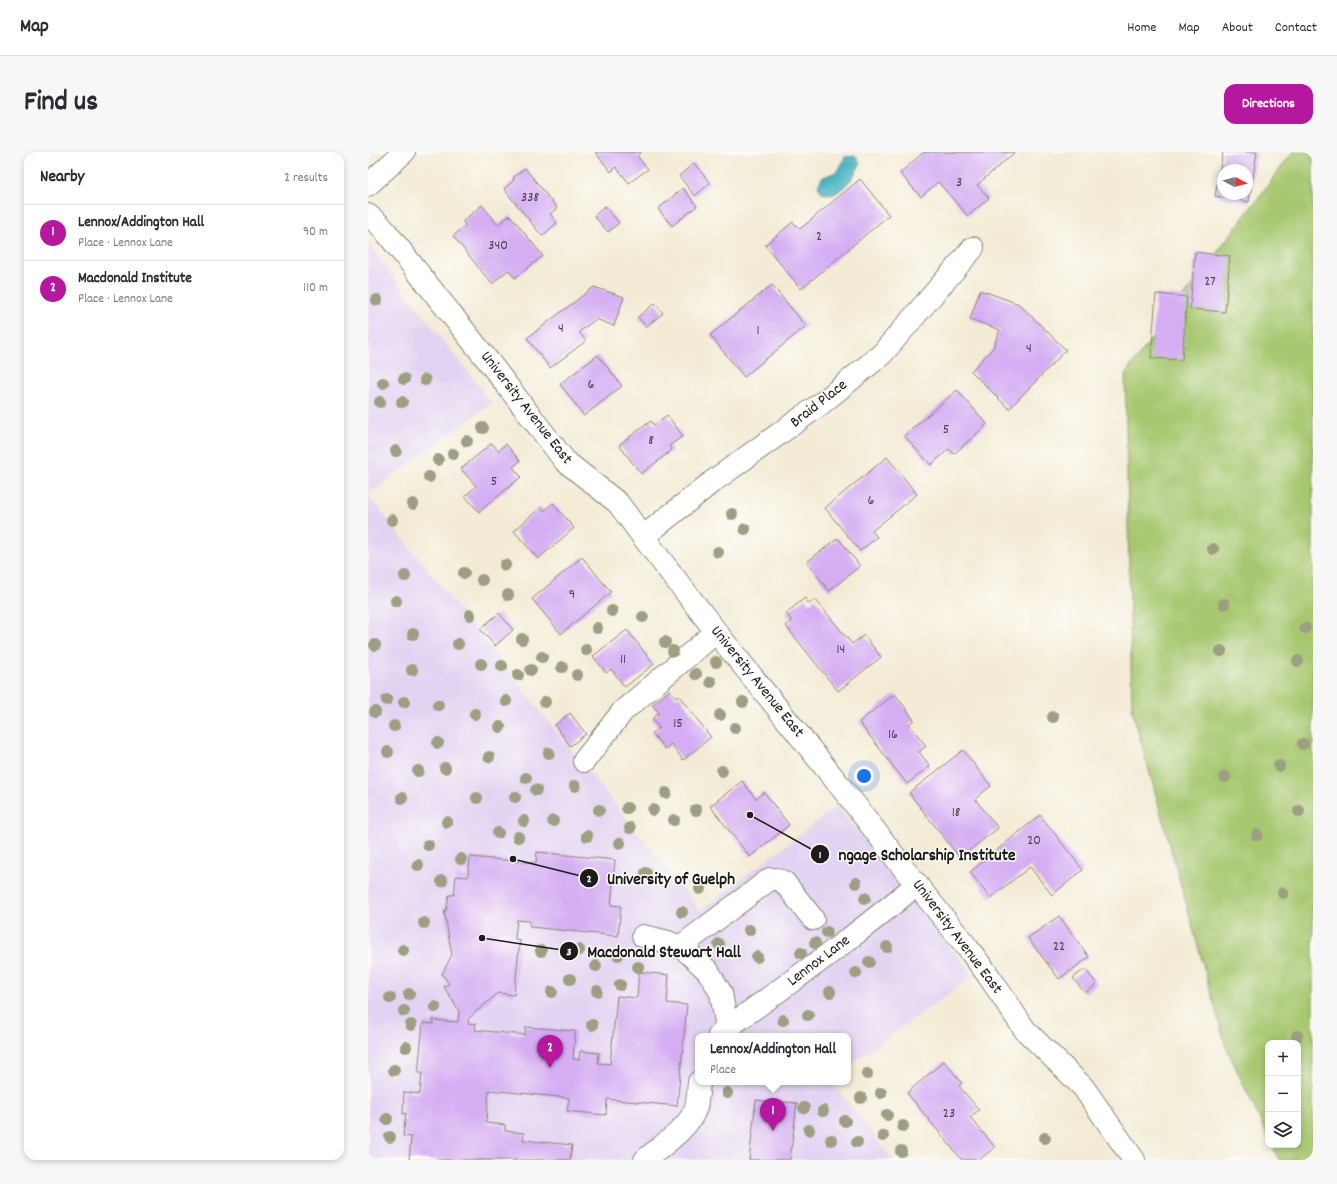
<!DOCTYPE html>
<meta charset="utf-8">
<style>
:root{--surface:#fff;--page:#f7f7f7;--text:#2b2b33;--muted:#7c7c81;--line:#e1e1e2;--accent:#b5179e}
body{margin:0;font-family:Dekko,sans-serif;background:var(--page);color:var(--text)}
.controls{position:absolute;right:12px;bottom:12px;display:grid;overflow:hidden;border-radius:8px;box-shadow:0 2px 6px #0003}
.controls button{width:36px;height:36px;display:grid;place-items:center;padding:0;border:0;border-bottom:1px solid var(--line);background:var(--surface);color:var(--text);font:20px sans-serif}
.compass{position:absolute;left:849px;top:12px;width:36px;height:36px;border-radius:50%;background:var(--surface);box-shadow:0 2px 6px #0003;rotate:97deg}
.you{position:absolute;left:496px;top:624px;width:14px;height:14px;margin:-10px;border:3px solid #fff;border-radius:50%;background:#1a73e8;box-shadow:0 0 0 6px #1a73e833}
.badge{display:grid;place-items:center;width:26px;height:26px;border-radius:50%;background:var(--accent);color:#fff;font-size:13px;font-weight:700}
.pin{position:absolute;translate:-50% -33px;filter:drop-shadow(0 1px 2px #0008)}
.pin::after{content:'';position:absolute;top:21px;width:14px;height:12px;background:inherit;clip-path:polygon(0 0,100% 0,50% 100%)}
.popup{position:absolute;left:327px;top:881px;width:156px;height:52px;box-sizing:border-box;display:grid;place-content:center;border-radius:8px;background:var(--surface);filter:drop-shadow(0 1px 3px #0005);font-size:13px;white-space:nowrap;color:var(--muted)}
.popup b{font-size:15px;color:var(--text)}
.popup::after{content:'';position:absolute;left:50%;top:100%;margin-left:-8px;border:8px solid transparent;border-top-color:var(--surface)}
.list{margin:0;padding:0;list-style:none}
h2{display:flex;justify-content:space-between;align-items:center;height:52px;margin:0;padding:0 16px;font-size:17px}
h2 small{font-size:13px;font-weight:400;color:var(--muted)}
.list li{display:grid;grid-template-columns:26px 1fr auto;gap:12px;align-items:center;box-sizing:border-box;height:56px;padding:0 16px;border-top:1px solid var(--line)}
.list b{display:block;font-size:15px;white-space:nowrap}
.list p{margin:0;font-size:13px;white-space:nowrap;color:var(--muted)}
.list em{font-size:13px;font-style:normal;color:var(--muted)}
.icon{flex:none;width:22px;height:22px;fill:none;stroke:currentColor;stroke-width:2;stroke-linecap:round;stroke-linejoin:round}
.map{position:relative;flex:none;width:945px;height:1008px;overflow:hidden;border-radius:12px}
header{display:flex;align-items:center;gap:24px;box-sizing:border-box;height:56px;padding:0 20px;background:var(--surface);border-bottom:1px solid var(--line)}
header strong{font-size:19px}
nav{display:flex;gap:22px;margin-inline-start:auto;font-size:14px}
.intro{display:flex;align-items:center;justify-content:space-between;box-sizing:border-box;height:96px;padding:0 24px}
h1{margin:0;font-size:28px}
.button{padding:10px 18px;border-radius:12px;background:var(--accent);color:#fff;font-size:14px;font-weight:700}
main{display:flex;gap:24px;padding:0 24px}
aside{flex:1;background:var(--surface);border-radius:12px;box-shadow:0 2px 6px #0003}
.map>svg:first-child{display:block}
.built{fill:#e3d3f2}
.green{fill:#a7c76f;stroke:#627246}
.water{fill:#46b3c2;stroke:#31686f}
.building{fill:#d4adf3;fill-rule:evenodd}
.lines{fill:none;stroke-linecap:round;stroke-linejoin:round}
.minor-casing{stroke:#888478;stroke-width:24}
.major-casing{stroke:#888478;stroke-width:24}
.minor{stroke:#fff;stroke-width:22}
.major{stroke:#fff;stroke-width:22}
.tree{fill:#9c9f81}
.labels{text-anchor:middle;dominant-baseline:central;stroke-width:3;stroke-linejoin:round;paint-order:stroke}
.number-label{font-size:14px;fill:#4a4052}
.street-label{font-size:16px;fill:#1c1c1c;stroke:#fdfcf7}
.leader{fill:none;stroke:#1c1c1c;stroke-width:1.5}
.callout-dot{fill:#1c1c1c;stroke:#fdfcf7;stroke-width:1.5}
.mark-label{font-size:12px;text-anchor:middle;font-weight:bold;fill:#fff}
.callout-label{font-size:17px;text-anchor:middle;font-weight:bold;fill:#1c1c1c;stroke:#fdfcf7;stroke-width:3;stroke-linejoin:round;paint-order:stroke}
</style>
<header>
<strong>Map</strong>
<nav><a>Home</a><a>Map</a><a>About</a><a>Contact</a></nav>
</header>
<div class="intro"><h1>Find us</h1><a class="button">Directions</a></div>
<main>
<aside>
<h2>Nearby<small>2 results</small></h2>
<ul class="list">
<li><span class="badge">1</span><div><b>Lennox/Addington Hall</b><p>Place · Lennox Lane</p></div><em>90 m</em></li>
<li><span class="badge">2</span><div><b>Macdonald Institute</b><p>Place · Lennox Lane</p></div><em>110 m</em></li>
</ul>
</aside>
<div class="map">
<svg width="945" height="1008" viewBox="0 0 945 1008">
<rect width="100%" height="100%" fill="#fdfcf7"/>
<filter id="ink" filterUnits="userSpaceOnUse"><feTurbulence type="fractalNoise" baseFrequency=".025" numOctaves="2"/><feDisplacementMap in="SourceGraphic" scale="8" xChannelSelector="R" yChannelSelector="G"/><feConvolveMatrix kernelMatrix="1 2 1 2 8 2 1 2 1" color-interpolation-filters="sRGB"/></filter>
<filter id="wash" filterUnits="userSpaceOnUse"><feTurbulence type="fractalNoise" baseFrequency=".012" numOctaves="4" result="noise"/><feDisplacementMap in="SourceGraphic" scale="16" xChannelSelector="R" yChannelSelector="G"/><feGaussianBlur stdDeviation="0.9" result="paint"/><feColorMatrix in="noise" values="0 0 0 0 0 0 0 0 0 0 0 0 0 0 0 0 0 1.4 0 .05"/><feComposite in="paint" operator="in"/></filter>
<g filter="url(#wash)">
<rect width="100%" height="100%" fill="#f3ebd5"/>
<path class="built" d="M0,95h2l122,156 -124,91z
M0,343l332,416 137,-105 136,170 -125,90v-30h-150v46h133l62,78h-525z"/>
<path class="green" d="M925,0h20v1008h-34l-7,-15h26v-102h-30v94l-42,-90 -94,-338 -7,-335z"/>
<path class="water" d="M488,4l4,8c-7,14 -14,24 -28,31l-10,-2 -4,-7 4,-8c15,-7 16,-4 23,-21z"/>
<g id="blocks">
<path class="building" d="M227,0h46l-4,4 11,13 -19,14 -13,-16 -5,5z
M556,0h91l-38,33 12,13 -21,18 -30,-34 -17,15 -21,-24z
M855,0h34l-8,50 -34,-6zM855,18h24v24h-24z
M326,11l16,20 -15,13 -16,-20z
M157,16l32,40 -7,6 7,9 -15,13 -38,-47 10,-9 -1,-2z
M492,27l29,36 -88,74 -36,-44 28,-23 7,7z
M315,36l14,18 -25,20 -14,-17z
M114,53l16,20 12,-10 33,41 -28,22 -7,-8 -16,14 -39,-48 12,-10 -2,-5z
M237,54l14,17 -11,9 -14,-16z
M827,100l35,4 -5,56 -35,-3z
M404,133l34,41 -62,51 -34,-42z
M226,135l30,10 -10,29 -18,-7 -17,13 7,9 -36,27 -23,-30z
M612,138l39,14 47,46 -57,59 -38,-38 22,-23 7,-18 -30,-11z
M788,142l31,3 -5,63 -31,-2z
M287,151l8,10 -17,14 -8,-10z
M230,203l24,31 -38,30 -24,-32z
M589,238l30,34 -33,30 -5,-5 -18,16 -27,-29z
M299,263l16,21 -14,10 3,4 -31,24 -22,-29 32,-24 3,4z
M124,291l6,8 8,-7 14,17 -7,6 8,10 -42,35 -14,-16 11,-10 -15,-17z
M519,305l30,37 -45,37 5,6 -17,14 -35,-43z
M185,351l21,25 -36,31 -24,-28 27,-24 3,4z
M470,386l22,28 -31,25 -22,-29z
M214,405l29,35 -50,42 -29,-35z
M437,446l4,6 6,-5 37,45 12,-9 17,22 -43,34 -52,-65 6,-5 -6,-8z
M131,461l14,17 -18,16 -15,-17z
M259,478l27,34 -29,23 -14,-18 -5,4 -13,-17z
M302,538l6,8 3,-2 32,41 -28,23 -12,-16 -6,5 -13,-16 7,-5 -7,-9 7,-6 -7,-8z
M527,542l19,26 -5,4 17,22 -7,6 11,14 -23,18 -48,-62z
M202,561l16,21 -16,12 -15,-21z
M595,598l28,36 -16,13 23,29 -38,30 -51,-65z
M374,629l14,18 8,-7 25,33 -39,32 -40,-51z
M672,663l43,55 -31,25 -22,-28 -40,31 -20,-26z
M169,700l78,8 -4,45 10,1 -3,30 -88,-9v-6l-13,-1 -2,19 5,1 -6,55 -16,-2 -30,26v4l8,1 -1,6 50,5 1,-8 49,4 -2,28 6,1 1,-9 19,2 -1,10 12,1 7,-68 20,2 2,-26 30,3 -2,28 20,2 -10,101 -70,-7 -1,16 -39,-4 2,-13 -80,-8 -3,33 19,2v6l19,2 -1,7 49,5 -2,15h-161l2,-23 -8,-1 3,-23 -3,1 1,-22 16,2 2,-21h-4l5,-50 10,1v-4l25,2 1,-11 -15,-24 5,-3 -7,-10 10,-19 -8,-45 2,1 3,-16h5l2,-19 12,1 2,-20 66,6z
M691,764l30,41 -30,22 -31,-41z
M717,817l12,15 -12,9 -12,-15z
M576,909l18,22 -3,3 20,24 -9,7 25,30 -16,13h-17l-55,-67z
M388,948l21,3v-2l20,2 -7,57h-41z"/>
</g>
</g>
<g filter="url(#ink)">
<use href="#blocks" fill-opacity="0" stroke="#888478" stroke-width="1"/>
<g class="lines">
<g class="minor-casing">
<path id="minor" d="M0,63l12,10 6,7 103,130 76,99 53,42 25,34 78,101 136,169 51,67 59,73 21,28 37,55 58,57 51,73
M275,385l69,-55 110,-79 60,-49 91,-106
M216,609l39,-50 93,-79
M275,784l25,6 16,7 24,22 13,22 6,35
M312,795l90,-68h6l8,3 29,37
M351,884l8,-8c64,-46 129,-92 190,-144
M277,1008c15,-13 46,-33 51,-53 2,-8 2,-17 3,-25"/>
</g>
<g class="major-casing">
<path id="major" d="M0,33l36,-33"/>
</g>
<use href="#minor" class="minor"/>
<use href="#major" class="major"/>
</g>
<g class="tree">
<circle cx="9" cy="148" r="6"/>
<circle cx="36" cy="227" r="6"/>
<circle cx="57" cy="228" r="6"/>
<circle cx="15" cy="231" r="6"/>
<circle cx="12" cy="250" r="6"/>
<circle cx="34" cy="250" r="6"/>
<circle cx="115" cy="276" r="6"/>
<circle cx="99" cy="289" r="6"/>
<circle cx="28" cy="299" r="6"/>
<circle cx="85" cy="302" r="6"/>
<circle cx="70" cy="308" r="6"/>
<circle cx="61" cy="325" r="6"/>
<circle cx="45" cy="352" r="6"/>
<circle cx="364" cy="362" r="6"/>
<circle cx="24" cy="368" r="6"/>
<circle cx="377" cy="377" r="6"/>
<circle cx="845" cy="397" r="6"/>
<circle cx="350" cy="400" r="6"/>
<circle cx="137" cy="413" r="6"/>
<circle cx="96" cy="421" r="6"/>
<circle cx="37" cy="424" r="6"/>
<circle cx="114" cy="428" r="6"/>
<circle cx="140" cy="443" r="6"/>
<circle cx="28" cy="449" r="6"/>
<circle cx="856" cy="452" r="6"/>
<circle cx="244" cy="459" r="6"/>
<circle cx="102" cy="463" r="6"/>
<circle cx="275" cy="465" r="6"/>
<circle cx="229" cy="476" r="6"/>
<circle cx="937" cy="476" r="6"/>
<circle cx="45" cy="482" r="6"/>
<circle cx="154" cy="487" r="6"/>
<circle cx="297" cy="490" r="6"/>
<circle cx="90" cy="492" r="6"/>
<circle cx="7" cy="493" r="6"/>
<circle cx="218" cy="498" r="6"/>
<circle cx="305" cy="499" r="6"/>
<circle cx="853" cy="499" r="6"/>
<circle cx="174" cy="505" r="6"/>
<circle cx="930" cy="509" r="6"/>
<circle cx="348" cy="510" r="6"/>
<circle cx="113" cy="512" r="6"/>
<circle cx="134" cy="514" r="6"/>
<circle cx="194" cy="515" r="6"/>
<circle cx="44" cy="518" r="6"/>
<circle cx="163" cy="518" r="6"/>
<circle cx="328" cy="522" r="6"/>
<circle cx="150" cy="523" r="6"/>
<circle cx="209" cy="523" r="6"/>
<circle cx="343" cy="530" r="6"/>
<circle cx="19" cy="548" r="6"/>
<circle cx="138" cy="549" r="6"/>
<circle cx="36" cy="550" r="6"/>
<circle cx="177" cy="550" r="6"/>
<circle cx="375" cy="550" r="6"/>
<circle cx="70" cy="553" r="6"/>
<circle cx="7" cy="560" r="6"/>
<circle cx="107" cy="562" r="6"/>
<circle cx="352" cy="563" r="6"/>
<circle cx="685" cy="565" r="6"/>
<circle cx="26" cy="574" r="6"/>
<circle cx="132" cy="575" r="6"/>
<circle cx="367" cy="576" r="6"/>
<circle cx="70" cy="591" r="6"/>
<circle cx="935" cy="592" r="6"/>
<circle cx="20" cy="600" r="6"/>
<circle cx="181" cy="601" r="6"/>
<circle cx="121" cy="605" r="6"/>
<circle cx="911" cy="614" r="6"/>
<circle cx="77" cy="616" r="6"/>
<circle cx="50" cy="619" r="6"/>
<circle cx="354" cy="619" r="6"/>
<circle cx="857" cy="625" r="6"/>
<circle cx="158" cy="626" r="6"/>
<circle cx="207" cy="634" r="6"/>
<circle cx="168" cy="638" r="6"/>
<circle cx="298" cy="641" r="6"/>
<circle cx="147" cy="645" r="6"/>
<circle cx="34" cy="646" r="6"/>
<circle cx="109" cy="646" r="6"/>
<circle cx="259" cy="656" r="6"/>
<circle cx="231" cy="658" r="6"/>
<circle cx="285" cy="658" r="6"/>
<circle cx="328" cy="658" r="6"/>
<circle cx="931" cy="659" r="6"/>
<circle cx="306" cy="668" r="6"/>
<circle cx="156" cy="669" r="6"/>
<circle cx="185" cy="669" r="6"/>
<circle cx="79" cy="670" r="6"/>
<circle cx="262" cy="676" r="6"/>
<circle cx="130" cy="681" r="6"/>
<circle cx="889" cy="683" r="6"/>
<circle cx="219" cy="684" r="6"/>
<circle cx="150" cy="685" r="6"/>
<circle cx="252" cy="691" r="6"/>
<circle cx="60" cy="693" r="6"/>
<circle cx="93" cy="707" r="6"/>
<circle cx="50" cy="713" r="6"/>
<circle cx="278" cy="721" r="6"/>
<circle cx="74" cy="729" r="6"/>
<circle cx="488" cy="731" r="6"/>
<circle cx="332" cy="737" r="6"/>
<circle cx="915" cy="741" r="6"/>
<circle cx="497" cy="746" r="6"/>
<circle cx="314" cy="760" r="6"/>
<circle cx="56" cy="771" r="6"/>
<circle cx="381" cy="778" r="6"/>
<circle cx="459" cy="780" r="6"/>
<circle cx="447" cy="791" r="6"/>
<circle cx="351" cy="792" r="6"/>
<circle cx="519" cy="795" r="6"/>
<circle cx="35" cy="798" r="6"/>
<circle cx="211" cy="798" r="6"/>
<circle cx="173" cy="799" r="6"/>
<circle cx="433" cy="801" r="6"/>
<circle cx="250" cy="803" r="6"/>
<circle cx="389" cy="805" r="6"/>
<circle cx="501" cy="810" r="6"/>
<circle cx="228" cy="814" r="6"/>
<circle cx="270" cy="815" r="6"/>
<circle cx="488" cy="821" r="6"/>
<circle cx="202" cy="827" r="6"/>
<circle cx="252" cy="833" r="6"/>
<circle cx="229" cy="839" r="6"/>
<circle cx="184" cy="840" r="6"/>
<circle cx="462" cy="840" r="6"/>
<circle cx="41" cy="842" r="6"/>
<circle cx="22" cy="846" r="6"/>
<circle cx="67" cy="855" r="6"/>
<circle cx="36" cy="859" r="6"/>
<circle cx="440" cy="863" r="6"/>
<circle cx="415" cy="868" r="6"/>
<circle cx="43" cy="873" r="6"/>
<circle cx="224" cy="873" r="6"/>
<circle cx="929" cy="884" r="6"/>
<circle cx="38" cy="895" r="6"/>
<circle cx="26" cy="918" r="6"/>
<circle cx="499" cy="922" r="6"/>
<circle cx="359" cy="941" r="6"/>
<circle cx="513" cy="941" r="6"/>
<circle cx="493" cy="946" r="6"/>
<circle cx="436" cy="956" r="6"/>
<circle cx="455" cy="959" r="6"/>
<circle cx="519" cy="963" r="6"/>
<circle cx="19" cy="967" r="6"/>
<circle cx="477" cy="969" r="6"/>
<circle cx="535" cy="974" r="6"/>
<circle cx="441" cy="978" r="6"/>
<circle cx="515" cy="984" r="6"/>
<circle cx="22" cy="985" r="6"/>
<circle cx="677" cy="986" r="6"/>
<circle cx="463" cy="988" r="6"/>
<circle cx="489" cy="990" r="6"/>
<circle cx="533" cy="999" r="6"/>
</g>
</g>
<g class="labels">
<g class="number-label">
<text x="591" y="31">3</text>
<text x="162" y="46">338</text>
<text x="451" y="85">2</text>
<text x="130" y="94">340</text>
<text x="842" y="130">27</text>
<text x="193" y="177">4</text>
<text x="390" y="179">1</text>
<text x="661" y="197">4</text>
<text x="223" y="233">6</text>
<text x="578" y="278">5</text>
<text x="283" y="289">8</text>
<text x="126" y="330">5</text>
<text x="503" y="349">6</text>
<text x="204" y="443">9</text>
<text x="473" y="498">14</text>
<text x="255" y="508">11</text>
<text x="310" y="572">15</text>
<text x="525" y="583">16</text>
<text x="588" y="661">18</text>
<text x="666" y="689">20</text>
<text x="691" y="795">22</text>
<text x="581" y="962">23</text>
</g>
<g class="street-label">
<text transform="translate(451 252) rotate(-38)">Braid Place</text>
<text transform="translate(158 256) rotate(52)">University Avenue East</text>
<text transform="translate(389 530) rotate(51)">University Avenue East</text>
<text transform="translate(589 785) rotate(53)">University Avenue East</text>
<text transform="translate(451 809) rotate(-37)">Lennox Lane</text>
</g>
</g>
<path class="leader" d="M382 663L452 702M145 707L221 726M114 786L201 799"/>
<g class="callout-dot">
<circle cx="382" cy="663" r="4"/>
<circle cx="145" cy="707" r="4"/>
<circle cx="114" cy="786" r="4"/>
<circle cx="452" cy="702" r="10"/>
<circle cx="221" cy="726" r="10"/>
<circle cx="201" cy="799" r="10"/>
</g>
<g class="mark-label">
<text x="452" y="706">1</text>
<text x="221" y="730">2</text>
<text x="201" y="803">3</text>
</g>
<g class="callout-label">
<text x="559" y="708">ngage Scholarship Institute</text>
<text x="303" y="732">University of Guelph</text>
<text x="296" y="805">Macdonald Stewart Hall</text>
</g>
</svg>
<div class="controls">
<button>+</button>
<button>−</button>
<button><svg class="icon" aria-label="layers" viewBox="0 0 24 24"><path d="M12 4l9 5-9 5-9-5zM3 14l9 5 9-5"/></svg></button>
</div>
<svg class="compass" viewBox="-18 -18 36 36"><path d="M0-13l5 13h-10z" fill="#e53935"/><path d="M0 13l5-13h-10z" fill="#7c7c81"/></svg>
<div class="you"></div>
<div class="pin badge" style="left:405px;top:979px">1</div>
<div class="popup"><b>Lennox/Addington Hall</b>Place</div>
<div class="pin badge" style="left:182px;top:916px">2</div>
</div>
</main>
